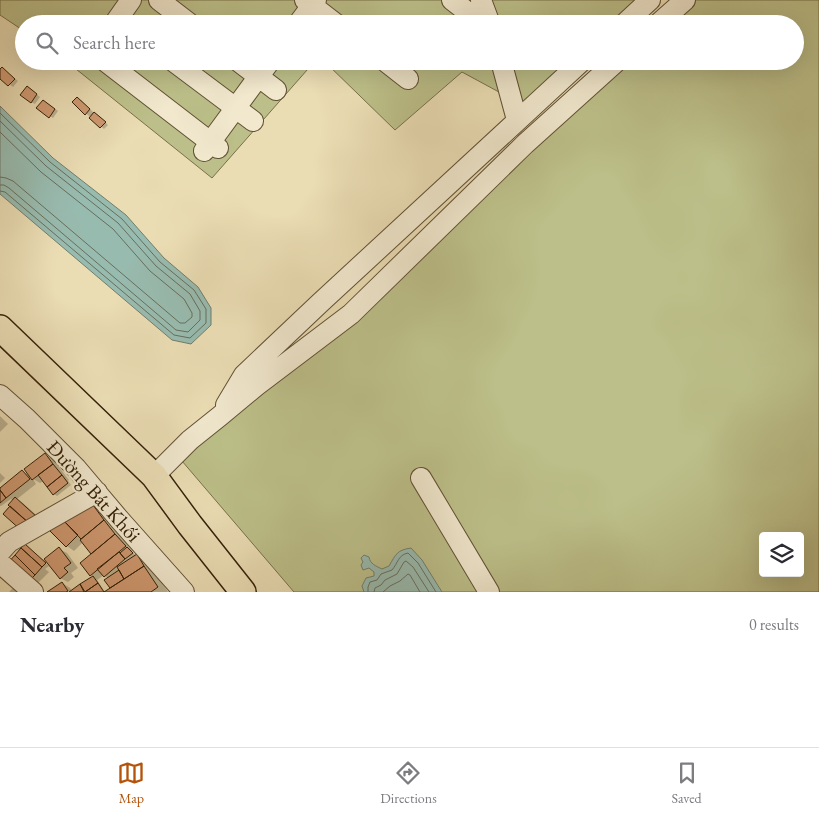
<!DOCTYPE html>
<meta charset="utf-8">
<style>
:root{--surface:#fff;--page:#f7f7f7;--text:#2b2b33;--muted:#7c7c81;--line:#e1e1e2;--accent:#b45309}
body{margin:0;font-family:"EB Garamond",serif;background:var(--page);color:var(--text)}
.controls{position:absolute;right:15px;bottom:15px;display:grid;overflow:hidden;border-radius:5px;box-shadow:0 5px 20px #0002}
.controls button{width:45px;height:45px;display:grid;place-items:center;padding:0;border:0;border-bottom:1px solid var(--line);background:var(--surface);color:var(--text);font:25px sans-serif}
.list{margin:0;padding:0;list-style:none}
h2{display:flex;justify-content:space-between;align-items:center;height:65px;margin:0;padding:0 20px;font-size:21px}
h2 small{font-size:16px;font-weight:400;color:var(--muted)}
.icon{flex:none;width:28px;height:28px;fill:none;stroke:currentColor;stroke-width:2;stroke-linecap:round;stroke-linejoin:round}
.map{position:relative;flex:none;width:819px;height:592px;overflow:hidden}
.search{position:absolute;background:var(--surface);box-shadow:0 5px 20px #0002;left:15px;right:15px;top:15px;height:55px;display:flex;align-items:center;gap:12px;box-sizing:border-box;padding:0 18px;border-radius:28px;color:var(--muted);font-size:19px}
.sheet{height:155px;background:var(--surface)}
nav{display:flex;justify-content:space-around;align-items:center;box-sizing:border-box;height:70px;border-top:1px solid var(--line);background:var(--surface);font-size:14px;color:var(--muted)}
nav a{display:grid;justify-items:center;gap:2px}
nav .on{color:var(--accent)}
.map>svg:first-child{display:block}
.green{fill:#bcbf89;stroke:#787049;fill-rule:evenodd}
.water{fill:#98bbaf;stroke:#707d6d}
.shadow{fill:#0003}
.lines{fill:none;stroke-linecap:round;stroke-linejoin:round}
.shore{stroke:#666e5c;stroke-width:1}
.building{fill:#cf9971;stroke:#352109}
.minor-casing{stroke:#625034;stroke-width:22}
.major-casing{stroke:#352109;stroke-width:28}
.minor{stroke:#f1e8ce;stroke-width:20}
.major{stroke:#eadcb3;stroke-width:25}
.labels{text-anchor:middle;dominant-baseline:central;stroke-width:4.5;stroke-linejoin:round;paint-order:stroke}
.street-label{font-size:20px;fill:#352109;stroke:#f1e8ce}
</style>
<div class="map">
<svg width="819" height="592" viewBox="0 0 819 592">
<rect width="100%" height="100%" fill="#eadcb3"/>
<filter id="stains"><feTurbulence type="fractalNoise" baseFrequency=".004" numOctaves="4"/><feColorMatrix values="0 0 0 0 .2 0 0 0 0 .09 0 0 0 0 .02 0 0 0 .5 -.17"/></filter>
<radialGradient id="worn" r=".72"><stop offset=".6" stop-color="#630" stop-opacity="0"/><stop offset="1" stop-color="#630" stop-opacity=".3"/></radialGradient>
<path class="green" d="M0,0h649l-29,24h-596v7l-24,-16z
M696,0h123v592h-525l-118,-138 366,-313 87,-80h166v-37h-125zM763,536h37v37h-37z
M66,61h249l-103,117z
M324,61h251l-52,44 -61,-33 -67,58z"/>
<path class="water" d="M0,106l53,52 73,57 38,43 34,29 13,21v17l-20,19 -19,-4 -172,-146z
M411,548l11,12 20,32h-78l-2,-6 4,-8 8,-2v-4l-5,-4 -6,2 -2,-5 2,-3 -2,-4 3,-3 5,2c1,7 7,9 13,12l7,-3c7,-12 8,-16 22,-18z"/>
<path class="shadow" d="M2,68l16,13 -5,6 -13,-10v-7z
M30,89l10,8 -5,7 -4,-2z
M81,100l12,12 5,3 10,10 -4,4 -31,-27z
M47,103l11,8 -5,7 -3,-2z
M0,416l8,8 -8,8z
M45,454l8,5 16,21 -1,1 3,4 -14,11 -3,-2 -10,-13 -4,2 -7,-4 3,5 -19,15 6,4 21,19 -33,-23 -10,7h-1v-17l22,-18 9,5z
M0,473l5,5 -5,5z
M92,506l8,5 33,40h-1l4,5h1l8,4 7,12 4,2 12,18h-62l6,-4 -1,-1 -3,-9 -4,-3 -7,5 8,12h-56l13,-9 8,5 2,3 22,-14 -3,-2 2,-21 -10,-12 -9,9 -7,-5z
M26,546l23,20 -4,3 4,3 -14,14 -7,-4z
M59,549l8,4 11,15 -7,5 3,4 -6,5 -8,-4z
M18,583l11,9h-20z"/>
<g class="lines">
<path class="shore" d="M0,113l50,49 72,57 38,43 34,28 12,19v14l-16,15 -16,-3 -169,-143 -5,-1
M0,121l46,45 72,57 38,43 34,28 10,17v9l-12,12 -12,-2 -167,-142 -5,-3h-4
M0,132l41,40 72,57 37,42 34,28 8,14v4l-7,6h-5l-167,-142 -7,-3 -6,-1
M368,592v-5l2,-5 7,-2 4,-6 11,-4c6,-7 6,-15 16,-17l10,10 18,29
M374,592l1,-4 6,-3 4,-5 12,-6 7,-12 2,-1 7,6 16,25
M383,592l7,-6 10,-5 8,-7 2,1 10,17"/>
</g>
<path class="building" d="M2,67l13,12 -7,7 -8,-7v-10z
M27,86l10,8 -6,9 -11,-8z
M77,97l13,12 -5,6 -13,-13z
M43,100l12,9 -6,9 -13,-10z
M94,112l12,10 -6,6 -11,-10z
M45,453l8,11 -21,16 -8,-11z
M53,464l9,11 -15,12 -9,-12z
M22,470l8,9 -24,19 -6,-8v-2z
M62,475l6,8 -15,12 -6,-8z
M0,490l6,8 -6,5z
M15,497l22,20 -7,7 -22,-19z
M93,505l11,15 -23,19 -19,-20z
M10,506l20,18 -7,8 -20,-18z
M62,519l16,16 -12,12 -16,-16z
M104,520l11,14 -24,20 -11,-14z
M115,534l11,12 -36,30 -10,-13z
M25,544l21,19 -4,4 -21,-19z
M59,547l12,16 -7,5 4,4 -8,7 -16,-20z
M127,547l6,6 -8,6 -5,-6z
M21,548l21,19 -7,8 -20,-20z
M119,552l6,7 -21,18 -7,-8z
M137,554l7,12 -20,13 -7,-12z
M15,555l20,20 -8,8 -20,-19z
M144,566l14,21 -7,5h-47z
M119,570l5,9 -14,9 -6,-8z
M93,576l5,7 -13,9 -5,-8z
M62,582l6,9 -2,1h-19z
M98,583l6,9h-19z
M80,584l4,8h-15z"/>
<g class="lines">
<g class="minor-casing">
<path id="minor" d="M159,0l31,24
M305,0l31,24
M452,0l31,24
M481,0l9,24
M114,24l17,-24
M298,24l18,-24
M624,24l26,-24
M658,24l27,-24
M105,61l113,87
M173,61l80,60
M238,61l38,29
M385,61l23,18
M501,61l16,59
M204,151l66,-90
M0,395l27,24 49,49 43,51 65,73
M226,405l18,-30 76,-72 262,-242
M154,476l36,-36 30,-24 36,-30 95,-72 174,-170 92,-83
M421,478l68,114
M0,552l9,-10 88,-50
M0,563l33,29"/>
</g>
<g class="major-casing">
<path id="major" d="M0,328l154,148 36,49 53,67"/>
</g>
<use href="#minor" class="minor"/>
<use href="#major" class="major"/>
</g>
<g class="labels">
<g class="street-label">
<text transform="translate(94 491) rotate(48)">Đường Bát Khối</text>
</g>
</g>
<rect width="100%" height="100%" filter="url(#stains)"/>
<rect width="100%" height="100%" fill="url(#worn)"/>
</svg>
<div class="controls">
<button><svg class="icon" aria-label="layers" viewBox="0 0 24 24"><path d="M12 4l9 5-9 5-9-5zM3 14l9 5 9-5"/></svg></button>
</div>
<div class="search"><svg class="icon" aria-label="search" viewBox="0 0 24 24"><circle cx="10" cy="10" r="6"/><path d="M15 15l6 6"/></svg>Search here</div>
</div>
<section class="sheet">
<h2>Nearby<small>0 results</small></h2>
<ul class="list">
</ul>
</section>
<nav>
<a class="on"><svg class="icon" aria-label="map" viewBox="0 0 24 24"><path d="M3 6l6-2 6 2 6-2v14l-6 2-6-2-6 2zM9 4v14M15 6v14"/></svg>Map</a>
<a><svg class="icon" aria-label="directions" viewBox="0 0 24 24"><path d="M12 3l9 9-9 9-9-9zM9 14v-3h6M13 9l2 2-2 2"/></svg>Directions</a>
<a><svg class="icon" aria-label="saved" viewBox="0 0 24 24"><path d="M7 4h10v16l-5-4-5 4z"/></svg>Saved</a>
</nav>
